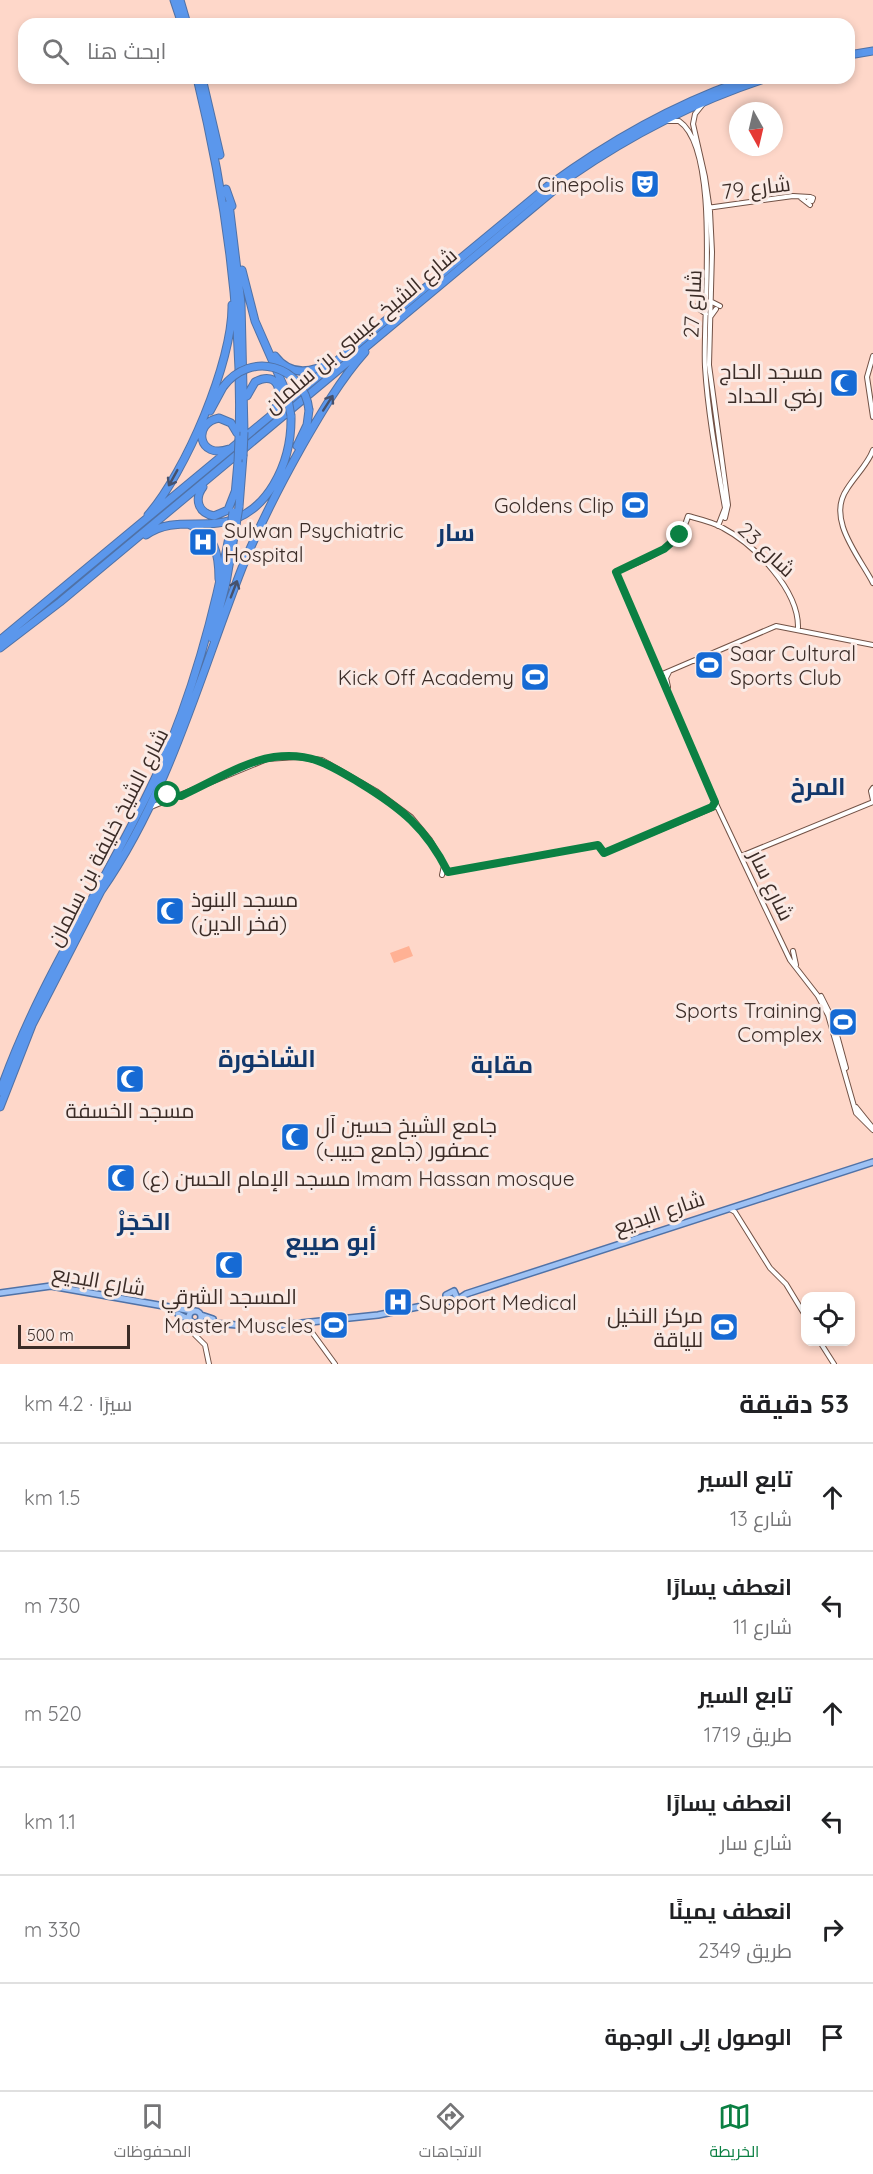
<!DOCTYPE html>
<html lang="ar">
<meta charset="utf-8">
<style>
:root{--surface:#fff;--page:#f6f6f6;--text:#202124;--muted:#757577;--line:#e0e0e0;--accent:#0b8043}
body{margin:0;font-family:Quicksand,Cairo,sans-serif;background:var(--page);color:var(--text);direction:rtl}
.controls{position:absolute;right:18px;bottom:18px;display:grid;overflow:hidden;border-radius:12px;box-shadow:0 3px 9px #0003}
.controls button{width:54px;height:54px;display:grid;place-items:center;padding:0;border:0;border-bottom:2px solid var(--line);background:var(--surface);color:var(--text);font:30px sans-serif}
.compass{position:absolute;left:729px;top:102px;width:54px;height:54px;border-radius:50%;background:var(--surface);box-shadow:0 3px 9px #0003;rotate:172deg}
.scale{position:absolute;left:18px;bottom:15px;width:112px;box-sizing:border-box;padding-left:6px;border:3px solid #3b2c27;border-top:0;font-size:16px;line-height:21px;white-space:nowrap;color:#3b2c27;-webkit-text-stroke:4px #faeae5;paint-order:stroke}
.stop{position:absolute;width:18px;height:18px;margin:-14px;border:4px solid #0b8043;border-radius:50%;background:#fff}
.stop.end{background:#0b8043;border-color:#fff;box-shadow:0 2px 6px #0008}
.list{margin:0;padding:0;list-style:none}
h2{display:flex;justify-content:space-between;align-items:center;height:78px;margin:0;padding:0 24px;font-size:26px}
h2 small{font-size:20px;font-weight:400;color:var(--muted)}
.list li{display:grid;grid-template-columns:39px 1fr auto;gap:18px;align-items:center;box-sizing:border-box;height:108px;padding:0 24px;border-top:2px solid var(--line)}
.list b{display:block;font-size:22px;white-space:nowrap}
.list p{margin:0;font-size:20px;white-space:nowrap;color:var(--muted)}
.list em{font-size:20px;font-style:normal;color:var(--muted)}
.icon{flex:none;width:33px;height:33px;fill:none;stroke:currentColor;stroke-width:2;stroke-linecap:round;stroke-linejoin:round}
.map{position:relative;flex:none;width:873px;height:1364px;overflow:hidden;direction:ltr}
.search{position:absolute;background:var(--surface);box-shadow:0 3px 9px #0003;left:18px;right:18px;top:18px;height:66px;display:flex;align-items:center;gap:15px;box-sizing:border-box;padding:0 21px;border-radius:18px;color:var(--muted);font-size:22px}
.sheet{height:726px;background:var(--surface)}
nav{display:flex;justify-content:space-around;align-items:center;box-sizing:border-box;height:84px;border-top:2px solid var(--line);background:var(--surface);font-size:16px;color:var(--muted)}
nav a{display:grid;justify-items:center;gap:3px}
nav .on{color:var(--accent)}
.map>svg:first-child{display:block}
.green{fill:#ffb194}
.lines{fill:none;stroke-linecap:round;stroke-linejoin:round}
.minor-casing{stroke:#725246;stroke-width:6}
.major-casing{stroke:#5072a7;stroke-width:8}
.highway-casing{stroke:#5072a7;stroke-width:9}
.minor{stroke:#fff;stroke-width:4}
.major{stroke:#9dc1f4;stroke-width:5}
.highway{stroke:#5b97ec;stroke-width:7}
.highway-bridge-casing{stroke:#5072a7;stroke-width:9;stroke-linecap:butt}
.highway-bridge{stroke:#5b97ec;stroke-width:7}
.oneway{stroke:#46516c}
.route{stroke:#0b8043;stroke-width:8}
.labels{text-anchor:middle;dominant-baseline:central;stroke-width:6;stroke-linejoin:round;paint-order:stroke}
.poi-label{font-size:21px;fill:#3b2c27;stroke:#faeae5;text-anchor:end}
.street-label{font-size:21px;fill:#3b2c27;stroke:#faeae5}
.quarter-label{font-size:24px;font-weight:bold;fill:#11376b;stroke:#faeae5}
</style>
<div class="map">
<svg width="873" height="1364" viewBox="0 0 873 1364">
<rect width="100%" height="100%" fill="#fed7c9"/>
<path class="green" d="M409,946l4,10 -19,7 -4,-10z
M836 1023a7 7 0 1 1 14 0a7 7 0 1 1-14 0Z"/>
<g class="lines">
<g class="minor-casing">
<path id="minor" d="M703,104l-8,10 -2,10 12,53 5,34 2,41 -3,113 19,140 -3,13
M667,121h12c43,29 23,197 26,246 3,47 12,95 20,141l-7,18
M810,197l3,1 -1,3 -3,-1z
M801,198l9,7
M707,208l86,-12 17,1
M710,301l10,5
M698,305l8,-10
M698,308l8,6
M711,316l5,-7
M873,356l-6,21 6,40
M873,450c-5,14 -18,26 -26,39 -21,30 12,67 26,94
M798,628c1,-38 -43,-83 -75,-100 -10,-6 -24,-9 -35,-12 -8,33 -44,43 -72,56l101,234 42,89 31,65 28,36 10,19 28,98 17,17
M694,661l82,-35 97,19
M660,675l35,-15
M668,687l-2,-9 3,-6
M163,784l2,9 9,3
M873,788l-2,3 2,9
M151,807l116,-48 30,-2 25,3 54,31 35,26 19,23 18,32
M741,856l132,-54
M447,872l151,-27 6,8 113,-47
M442,875l2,-9
M793,951l3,14
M821,996l10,20
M837,1035l9,33
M856,1107l16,20
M730,1209l5,3 35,56 16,16 20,33
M191,1321l4,14 10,10 4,19
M301,1323l7,4 27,37
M820,1342l14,22"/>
</g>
<g class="major-casing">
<path id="major" d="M0,1293l51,-7 141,25
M457,1298l-3,-7 -8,4 1,6 7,1 12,-8 407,-132
M189 1317a6 6 0 1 1 12 0a6 6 0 1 1-12 0Z
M178,1314l12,6
M201,1315l12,4
M199,1322l64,5 115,-12 69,-14"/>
</g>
<g class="highway-casing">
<path id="highway" d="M174,0l8,24
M180,0l7,24
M849,55l24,-4
M197,78c29,119 46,238 42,361
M202,78l18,77
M226,189l6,17
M229,204l12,99 3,129
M242,270l13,51 32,73
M275,356c15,20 35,18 56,6
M247,396l8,-14c25,-13 30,14 17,31
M210,411l13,-24
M297,446l10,-21 2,-15
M229,449c-31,11 -37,-26 -10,-31l12,5 6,10
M203,487c-9,12 -5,26 11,29l14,-6 7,-18
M235,495l3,-33
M239,507l4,-51
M148,515c37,-42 85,-153 84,-210
M190,525c25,8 29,30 29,54
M146,535c23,-16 46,-9 72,-12 50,-6 74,-61 73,-107
M212,638l14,-55 10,-58
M0,640l548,-454c60,-44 121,-79 191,-104
M0,648l60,-46 511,-426c61,-42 125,-75 196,-98
M101,891c68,-98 98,-213 141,-323 17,-42 38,-83 60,-122 19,-33 38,-66 63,-94
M0,1092c37,-107 100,-200 149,-301 41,-84 65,-173 82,-264
M0,1107l32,-82 70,-136"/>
</g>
<use href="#minor" class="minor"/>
<use href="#major" class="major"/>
<use href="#highway" class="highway"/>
<g class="highway-bridge-casing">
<path id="highway-bridge" d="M223,387c27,-37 81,-22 86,23
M287,394l4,22
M243,456l1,-24
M238,462l1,-23
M236,525l3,-18
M231,527l2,-15"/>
</g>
<use href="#highway-bridge" class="highway-bridge"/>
</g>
<defs><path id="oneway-shaft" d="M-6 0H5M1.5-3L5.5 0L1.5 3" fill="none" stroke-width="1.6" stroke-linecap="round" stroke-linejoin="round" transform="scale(1.5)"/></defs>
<g class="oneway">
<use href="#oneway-shaft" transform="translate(328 403) rotate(-57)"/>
<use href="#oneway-shaft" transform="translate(173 478) rotate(119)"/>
<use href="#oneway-shaft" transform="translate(234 589) rotate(-69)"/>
</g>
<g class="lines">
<path class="route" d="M168,795l13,1c27,-12 64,-35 93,-39 37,-5 56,8 86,26 41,25 66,45 88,89l150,-27 6,8 108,-46 3,-5 -99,-230 48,-23 16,-14"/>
</g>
<defs>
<g id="theatre-square" transform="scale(1.5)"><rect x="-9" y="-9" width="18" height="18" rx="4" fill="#166ad4" stroke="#faeae5"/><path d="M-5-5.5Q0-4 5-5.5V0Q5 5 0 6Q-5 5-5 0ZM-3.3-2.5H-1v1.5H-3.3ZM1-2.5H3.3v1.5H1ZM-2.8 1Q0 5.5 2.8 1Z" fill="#fff"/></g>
<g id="mosque-square" transform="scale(1.5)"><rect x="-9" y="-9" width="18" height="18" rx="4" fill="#166ad4" stroke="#faeae5"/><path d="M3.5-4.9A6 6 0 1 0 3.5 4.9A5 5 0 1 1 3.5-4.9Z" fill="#fff"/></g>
<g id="stadium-square" transform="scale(1.5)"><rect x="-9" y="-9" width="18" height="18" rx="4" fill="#166ad4" stroke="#faeae5"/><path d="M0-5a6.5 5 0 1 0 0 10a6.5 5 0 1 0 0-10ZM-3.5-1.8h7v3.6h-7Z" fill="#fff"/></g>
<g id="hospital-square" transform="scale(1.5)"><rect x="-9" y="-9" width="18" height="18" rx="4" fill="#166ad4" stroke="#faeae5"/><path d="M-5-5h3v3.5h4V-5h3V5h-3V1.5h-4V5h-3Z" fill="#fff"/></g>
</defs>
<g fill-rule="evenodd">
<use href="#theatre-square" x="645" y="184"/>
<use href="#mosque-square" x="844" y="383"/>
<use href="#stadium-square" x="635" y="505"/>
<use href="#hospital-square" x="203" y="542"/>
<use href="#stadium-square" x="709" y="665"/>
<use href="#stadium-square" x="535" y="677"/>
<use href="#mosque-square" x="170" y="911"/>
<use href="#stadium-square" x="843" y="1022"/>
<use href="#mosque-square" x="130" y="1079"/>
<use href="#mosque-square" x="295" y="1137"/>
<use href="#mosque-square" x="121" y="1178"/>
<use href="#mosque-square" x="229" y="1265"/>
<use href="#hospital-square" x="398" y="1302"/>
<use href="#stadium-square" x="334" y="1325"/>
<use href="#stadium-square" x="724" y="1327"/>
</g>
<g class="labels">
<g class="poi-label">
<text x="624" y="184">Cinepolis</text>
<text x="823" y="371">مسجد الحاج<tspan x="823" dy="24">رضي الحداد</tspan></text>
<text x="614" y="505">Goldens Clip</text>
<text x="224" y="530" text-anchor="start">Sulwan Psychiatric<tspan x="224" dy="24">Hospital</tspan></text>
<text x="730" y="653" text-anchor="start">Saar Cultural<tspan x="730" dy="24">Sports Club</tspan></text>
<text x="514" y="677">Kick Off Academy</text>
<text x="191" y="899" text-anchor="start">مسجد البنوذ<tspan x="191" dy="24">(فخر الدين)</tspan></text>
<text x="822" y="1010">Sports Training<tspan x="822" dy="24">Complex</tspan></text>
<text x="130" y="1110" text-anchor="middle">مسجد الخسفة</text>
<text x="316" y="1125" text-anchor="start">جامع الشيخ حسين آل<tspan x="316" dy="24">عصفور (جامع حبيب)</tspan></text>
<text x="142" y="1178" text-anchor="start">مسجد الإمام الحسن (ع) Imam Hassan mosque</text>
<text x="229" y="1296" text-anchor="middle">المسجد الشرقي</text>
<text x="419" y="1302" text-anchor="start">Support Medical</text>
<text x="703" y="1315">مركز النخيل<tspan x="703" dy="24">للياقة</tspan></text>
<text x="313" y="1325">Master Muscles</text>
</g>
<g class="street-label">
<text transform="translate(756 187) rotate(-7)">شارع 79</text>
<text transform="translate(692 304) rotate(-87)">شارع 27</text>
<text transform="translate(360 330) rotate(-40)">شارع الشيخ عيسى بن سلمان</text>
<text transform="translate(767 549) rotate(43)">شارع 23</text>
<text transform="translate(107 837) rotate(-63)">شارع الشيخ خليفة بن سلمان</text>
<text transform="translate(772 885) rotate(64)">شارع سار</text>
<text transform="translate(659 1212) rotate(-19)">شارع البديع</text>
<text transform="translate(99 1280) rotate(10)">شارع البديع</text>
</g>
<g class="quarter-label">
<text x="456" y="532">سار</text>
<text x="818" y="786">المرخ</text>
<text x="267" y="1058">الشاخورة</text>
<text x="502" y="1064">مقابة</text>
<text x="144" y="1221">الحَجَرْ</text>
<text x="331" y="1241">أبو صيبع</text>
</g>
</g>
</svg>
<div class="controls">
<button><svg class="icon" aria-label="locate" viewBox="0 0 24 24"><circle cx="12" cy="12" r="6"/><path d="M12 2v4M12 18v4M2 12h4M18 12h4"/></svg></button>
</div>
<svg class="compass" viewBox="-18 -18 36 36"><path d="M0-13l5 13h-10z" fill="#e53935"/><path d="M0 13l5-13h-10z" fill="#757577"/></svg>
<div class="scale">500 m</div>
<div class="stop" style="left:168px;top:795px"></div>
<div class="stop end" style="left:680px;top:535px"></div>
<div class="search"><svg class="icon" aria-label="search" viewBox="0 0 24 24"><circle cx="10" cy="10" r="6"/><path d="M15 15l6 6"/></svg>ابحث هنا</div>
</div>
<section class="sheet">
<h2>53 دقيقة<small>سيرًا · 4.2 km</small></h2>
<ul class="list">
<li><svg class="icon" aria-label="ahead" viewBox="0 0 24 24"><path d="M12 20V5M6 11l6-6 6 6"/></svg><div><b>تابع السير</b><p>شارع 13</p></div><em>1.5 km</em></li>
<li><svg class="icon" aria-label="left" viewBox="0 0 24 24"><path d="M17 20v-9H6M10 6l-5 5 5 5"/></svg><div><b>انعطف يسارًا</b><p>شارع 11</p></div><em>730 m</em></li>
<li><svg class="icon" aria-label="ahead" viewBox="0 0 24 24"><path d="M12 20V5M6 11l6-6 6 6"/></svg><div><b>تابع السير</b><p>طريق 1719</p></div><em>520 m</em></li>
<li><svg class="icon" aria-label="left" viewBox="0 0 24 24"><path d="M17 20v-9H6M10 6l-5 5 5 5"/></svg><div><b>انعطف يسارًا</b><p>شارع سار</p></div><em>1.1 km</em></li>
<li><svg class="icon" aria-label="right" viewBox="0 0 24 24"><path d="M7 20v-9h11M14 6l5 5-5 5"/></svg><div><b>انعطف يمينًا</b><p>طريق 2349</p></div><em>330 m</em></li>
<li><svg class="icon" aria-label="arrive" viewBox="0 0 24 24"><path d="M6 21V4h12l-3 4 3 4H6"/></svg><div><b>الوصول إلى الوجهة</b></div></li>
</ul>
</section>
<nav>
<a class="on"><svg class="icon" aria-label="map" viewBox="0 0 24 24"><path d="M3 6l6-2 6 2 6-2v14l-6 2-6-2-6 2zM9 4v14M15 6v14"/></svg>الخريطة</a>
<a><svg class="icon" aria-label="directions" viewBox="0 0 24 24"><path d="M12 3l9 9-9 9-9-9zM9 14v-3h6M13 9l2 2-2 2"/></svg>الاتجاهات</a>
<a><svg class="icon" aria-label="saved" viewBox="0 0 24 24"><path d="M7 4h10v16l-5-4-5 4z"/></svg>المحفوظات</a>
</nav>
